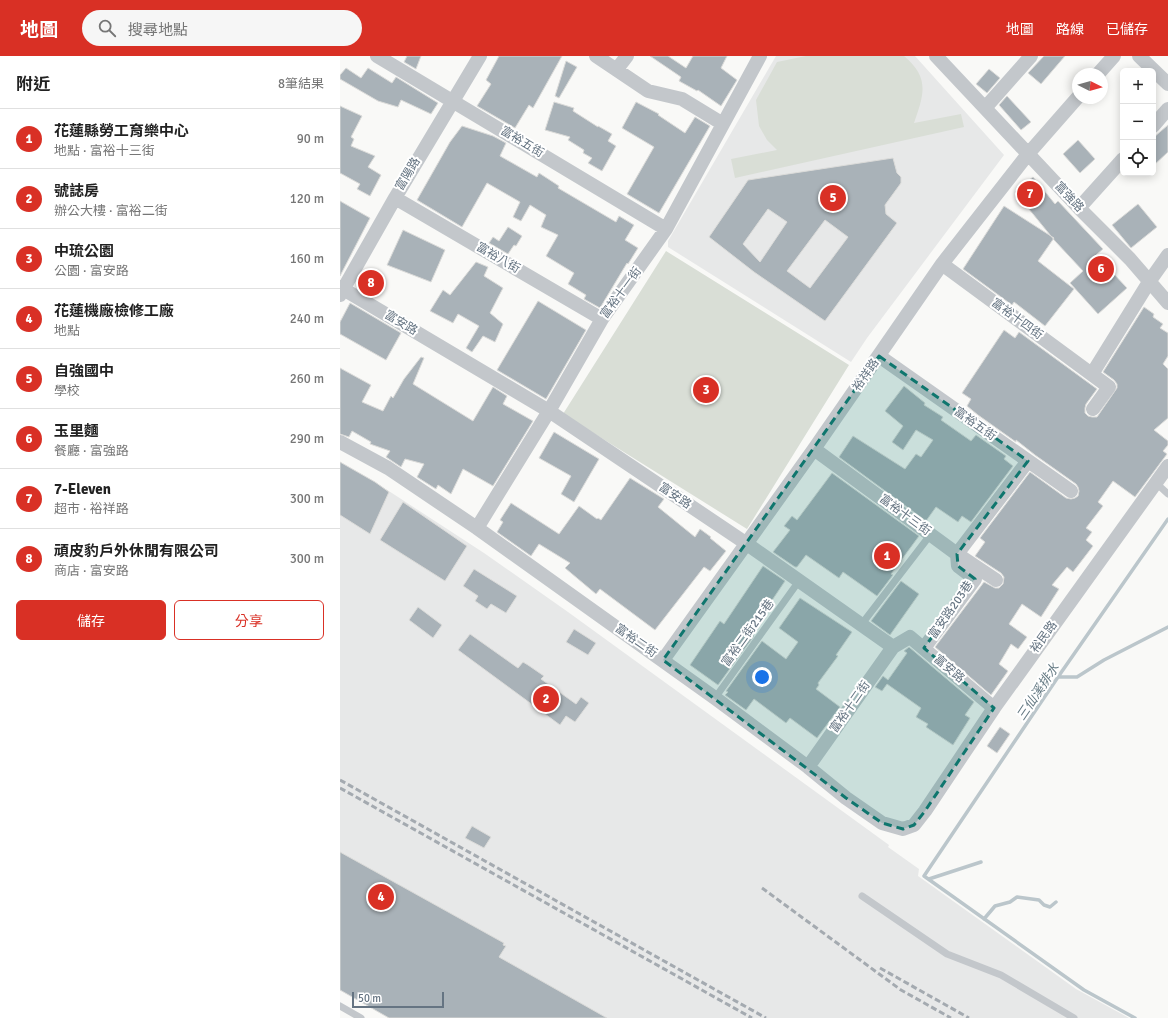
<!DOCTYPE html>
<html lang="zh-TW">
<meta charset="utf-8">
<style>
:root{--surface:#fff;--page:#f6f6f6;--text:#222;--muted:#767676;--line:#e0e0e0;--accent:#d93025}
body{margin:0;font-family:Signika,"Noto Sans TC",sans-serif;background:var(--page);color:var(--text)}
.controls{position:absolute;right:12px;top:12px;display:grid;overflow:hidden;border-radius:6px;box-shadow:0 2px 10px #0003}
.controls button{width:36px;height:36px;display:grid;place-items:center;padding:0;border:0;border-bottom:1px solid var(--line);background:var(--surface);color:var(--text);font:20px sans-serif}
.compass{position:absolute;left:732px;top:12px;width:36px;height:36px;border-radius:50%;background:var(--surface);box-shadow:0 2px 10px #0003;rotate:95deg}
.scale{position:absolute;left:12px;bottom:10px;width:92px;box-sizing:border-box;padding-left:4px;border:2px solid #657482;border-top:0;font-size:11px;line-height:14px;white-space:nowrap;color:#657482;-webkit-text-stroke:3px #fff;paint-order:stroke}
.you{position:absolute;left:422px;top:621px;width:14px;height:14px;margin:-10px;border:3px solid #fff;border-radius:50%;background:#1a73e8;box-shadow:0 0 0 6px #1a73e833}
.badge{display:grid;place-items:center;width:26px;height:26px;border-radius:50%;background:var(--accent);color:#fff;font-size:13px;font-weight:700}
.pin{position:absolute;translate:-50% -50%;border:2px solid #fff;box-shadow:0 1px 4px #0006}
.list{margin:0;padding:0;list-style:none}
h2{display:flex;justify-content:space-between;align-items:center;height:52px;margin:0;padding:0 16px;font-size:17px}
h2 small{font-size:13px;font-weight:400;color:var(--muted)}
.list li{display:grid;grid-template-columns:26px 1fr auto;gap:12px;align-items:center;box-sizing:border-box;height:60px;padding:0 16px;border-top:1px solid var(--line)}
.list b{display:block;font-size:15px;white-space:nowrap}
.list p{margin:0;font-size:13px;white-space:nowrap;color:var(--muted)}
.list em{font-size:13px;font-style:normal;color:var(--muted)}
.actions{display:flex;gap:8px;padding:12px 16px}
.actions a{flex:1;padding:9px 0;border:1px solid var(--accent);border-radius:6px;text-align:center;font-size:14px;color:var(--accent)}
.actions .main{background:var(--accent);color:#fff}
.icon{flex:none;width:22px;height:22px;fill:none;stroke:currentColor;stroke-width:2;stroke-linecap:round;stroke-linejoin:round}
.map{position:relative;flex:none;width:828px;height:962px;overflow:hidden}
header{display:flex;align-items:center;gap:24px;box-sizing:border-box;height:56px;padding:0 20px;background:var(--accent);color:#fff}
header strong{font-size:19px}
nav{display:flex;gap:22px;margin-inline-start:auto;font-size:14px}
.search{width:280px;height:36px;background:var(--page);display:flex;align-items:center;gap:10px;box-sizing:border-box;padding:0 14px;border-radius:22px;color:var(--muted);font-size:15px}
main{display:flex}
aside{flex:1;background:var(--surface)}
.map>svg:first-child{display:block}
.built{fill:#e7e8e8}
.green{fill:#d9ded6}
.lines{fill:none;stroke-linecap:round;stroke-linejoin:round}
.stream{stroke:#bbc6cb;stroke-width:3.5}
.building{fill:#a9b2b8;stroke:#dbdbd9;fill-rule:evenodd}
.service{stroke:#c3c7cb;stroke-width:7}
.minor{stroke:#c3c7cb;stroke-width:14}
.rail{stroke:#a4aab0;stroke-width:3;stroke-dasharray:6 3;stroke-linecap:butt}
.marked{fill:#0f766e;fill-opacity:0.2;stroke:#0f766e;stroke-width:3;stroke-dasharray:8 5;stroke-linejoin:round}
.labels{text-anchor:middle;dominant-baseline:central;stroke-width:4;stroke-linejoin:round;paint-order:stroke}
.street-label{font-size:12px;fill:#657482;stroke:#fff}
.water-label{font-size:13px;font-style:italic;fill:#647983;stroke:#fff}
</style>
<header>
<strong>地圖</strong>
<div class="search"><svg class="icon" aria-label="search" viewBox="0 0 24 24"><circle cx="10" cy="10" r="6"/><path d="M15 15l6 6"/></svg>搜尋地點</div>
<nav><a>地圖</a><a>路線</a><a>已儲存</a></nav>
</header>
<main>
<aside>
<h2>附近<small>8筆結果</small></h2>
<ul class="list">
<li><span class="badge">1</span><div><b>花蓮縣勞工育樂中心</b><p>地點 · 富裕十三街</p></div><em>90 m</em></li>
<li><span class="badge">2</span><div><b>號誌房</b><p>辦公大樓 · 富裕二街</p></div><em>120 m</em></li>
<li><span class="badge">3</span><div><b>中琉公園</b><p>公園 · 富安路</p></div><em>160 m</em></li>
<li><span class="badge">4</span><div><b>花蓮機廠檢修工廠</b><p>地點</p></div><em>240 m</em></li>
<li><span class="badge">5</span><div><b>自強國中</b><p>學校</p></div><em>260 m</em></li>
<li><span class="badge">6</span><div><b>玉里麵</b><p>餐廳 · 富強路</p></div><em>290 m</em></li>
<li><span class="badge">7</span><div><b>7-Eleven</b><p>超市 · 裕祥路</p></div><em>300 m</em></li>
<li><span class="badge">8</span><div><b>頑皮豹戶外休閒有限公司</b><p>商店 · 富安路</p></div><em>300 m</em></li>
</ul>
<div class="actions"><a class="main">儲存</a><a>分享</a></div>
</aside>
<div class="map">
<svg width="828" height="962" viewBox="0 0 828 962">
<rect width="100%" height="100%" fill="#f9f9f7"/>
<path class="built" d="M436,0h139l89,99 -137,183 -16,24 -183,-115v-6z
M0,406l35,20 109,71 84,59 321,233 -1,2 31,22 -1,7 158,113 53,29h-740l-49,-28z"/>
<path class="green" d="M466,0h98c26,22 20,38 10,67l47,-9 3,13 -229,51 -4,-19 46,-9 -10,-10 -8,-14 -3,-26 21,-38z
M326,195l183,114 -102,164 -184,-115z"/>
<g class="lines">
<path class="stream" d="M718,621h19l27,-17 64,-33
M589,823l52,-17
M644,863l11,-13 15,-4 7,-5 22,3 5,5 6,2 6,-5
M795,962l-51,-28 -160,-114 134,-199 110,-158"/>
</g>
<path class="building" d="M67,0h14l-5,13 -12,-7z
M159,0h63l-29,52 -4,-3 -14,23 -38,-22 14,-22 -5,-4z
M310,0h18l18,12 7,-12h34l-6,12 16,12 -16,26 -23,-16 -1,1 -18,-10 2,-4z
M704,0h21l-24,28 -13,-11z
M226,5l11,6 -18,31 -4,-2z
M6,12l15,10 7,-10 24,15 4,-6 42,26 -7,11 -30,-14 -3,7 -20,-6 -38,-22v-4z
M649,13l11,9 -13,15 -11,-9z
M667,40l24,26 -10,8 -22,-25z
M214,46l20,6 -1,3 25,16v-1l14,8 -4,7 8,5 -14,25 -14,-8 4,-5 -9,-5 1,-3 -16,-10 2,-3 -25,-7z
M296,46l23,12 -1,1 27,18 10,-16 15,9 -51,87 -32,-19 27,-47 -32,-19z
M0,50l22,10 -11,21 3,2 -3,7 24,10 -7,11 13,8 -11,21 -13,-7 3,-5 -20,-11z
M828,69v27l-15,14v-28z
M122,70l31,10 13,7 -6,13 37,21 2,-4 20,13 -1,2 58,34 3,-6 15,9 -9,15 13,8 -10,16 -1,-1 -27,45 -16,-9 2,-4 -18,-11 6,-11 -28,-17 12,-21 -17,-8 5,-12 -16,-10 -9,16 -8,-4 7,-15 -33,-19 -25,44 -45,-27 33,-58z
M738,84l17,19 -15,14 -17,-19z
M553,102l4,15 4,4v6l-16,22 1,9 11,9 -72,98 -71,-49 -45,-35 39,-57zM428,153l19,13 -27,40 -17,-18zM485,164l23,17 -38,51 -23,-17z
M693,121l22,27 3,-3 45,48 -7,6 31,33 -29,26 -28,-31 13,-12 -28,-30 -40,-49z
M0,145l30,17 -30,58z
M798,148l19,23 -26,21 -19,-23z
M664,150l50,32 -16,23 36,28 -29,37 -31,-24 -2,3 -49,-36z
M168,171l14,9 -6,10 -2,-1 -6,9 -19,-11 4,-6 6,4z
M63,174l42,20 -14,32 -44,-17z
M136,206l12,5 -4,9 19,12 -13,25 13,11 -8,18 -12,-6 -11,16 -6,-4 13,-22 -21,-12 -5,9 -23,-12 13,-21 7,5z
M198,245l48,29 -40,69 -49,-29z
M10,247l51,30 -15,27 -46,-26v-12z
M804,251l10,7 -1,3 10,7 -3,4 8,5v23l-5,8 5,5v49l-14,12 14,11v4l-5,6 4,3 -32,43 -22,-16 -15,21 5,4 -17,22 6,4 -6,8 7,6 -20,26 -6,-5 -15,18 7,4 -18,28 -19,-13 -13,20 18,13 -9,12 -7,-5 -12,20 9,7 -17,24 -56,-48 49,-65 11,6h4l4,-4 1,-7 -3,-4 -26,-17 10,-14 -5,-4 50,-66 36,26 5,1 4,-1 3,-2 1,-5 -1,-4 -2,-3 -41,-29 -19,-15v2l-38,-27 -11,-9 4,-7 -9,-6 42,-63 11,8 4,-6 78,57 -11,15 -1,4v5l3,3 4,1h5l20,-29v-4l-3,-4 -11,-8z
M81,301l3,1 -11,26 60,37 20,-34 14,9 -4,8 30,17 -40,65 -30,-17 -12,25 -13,-9 -2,4 -19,-12 7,-13 -19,-5 -4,8 -15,-10 4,-6 -20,-7 1,-2 -19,-11 -3,6 -9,-3v-66l31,17 -9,17 21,9 8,-15 2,2 11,-19z
M564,330l21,17 -1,2 19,12 -2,3 30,21 5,-6 30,21 -2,3 9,7 -42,56 -9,-6 -4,6 -22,-15 -10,14 -87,-64 14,-21 52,33 11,-15 5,3 12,-17 -17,-10 -13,20 -11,-8 11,-16 -18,-15z
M214,376l45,27 -25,43 -13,-8 10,-18 -32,-18z
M0,406l35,20 14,10 -19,42 -30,-19z
M492,417l87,63 -28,38 2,1 -16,21 -34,-24 -4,6 -33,-23 -9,12h-2l-22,-15 17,-22 -6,-4 8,-10 5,4z
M290,422l34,21 -6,8 37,30 5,-8 11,8 -1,1 16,13 -16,20 -6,-4 -49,63 -55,-41 -4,5 -31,-26 5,-5 -31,-19 -8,12 -34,-24 6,-10 -3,-2 11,-17 48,31 20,-28 18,13 1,-1 3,2z
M63,446l64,44 -22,35 -65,-41z
M423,510l22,15 -35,52 4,3 -36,49 -28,-20 30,-44 4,3z
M134,513l43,27 -11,17 -15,-9 -4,5 -12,-8 3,-5 -15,-10z
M561,525l18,13 -29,41 -19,-14z
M460,542l52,34 -16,23 2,1 -20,27 1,2 -3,4 24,18 -23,31 -27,-20 -4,5 -32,-24 -8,11 -21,-15 3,-3 -2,-1 36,-50 24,18 12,-17 -19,-14z
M78,551l24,18 -9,13 -24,-18z
M234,573l22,14 -8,12 -22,-13z
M130,578l48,34 5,-6 5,3 16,11 -3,3 35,25 5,-7 8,6 -14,19 -9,-6 -6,9 -102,-75z
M569,591l65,55 -9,13 5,3 -17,27 -27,-18 2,-3 -12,-7 5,-9 -34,-24 -5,7 -7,-4 8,-11 5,4 19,-27 -3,-2z
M660,671l10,7 -13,19 -10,-7z
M132,770l19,11 -7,11 -19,-10z
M0,796l164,91 -1,2 3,1 -7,11 108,61h-218l-49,-28z"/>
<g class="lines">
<path class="service" d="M816,427l12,11
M521,569l70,-91
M375,642l84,-117
M522,840l85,58 54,21 73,43
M0,950l21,12"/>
<path class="minor" d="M37,0l289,173
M256,0l52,35 34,8 41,25
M596,0l143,152 51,51 38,44
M799,0l29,28
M277,13l10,-13
M758,18l16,-18
M645,52l46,-52
M813,70l15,-17
M55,142l207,121
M739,152l44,-49
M602,208l167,123 -16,22
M0,231l209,124 198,133 146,103 17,-10 84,71
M0,239l55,-97 85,-142
M539,300l192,135
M752,318l57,-92 19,-27
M0,386l48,26 89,60 238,170 93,69 38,31 36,25 21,6 11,-4 11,-14 69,-103 174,-242
M474,393l143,105 39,26
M137,472l72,-117 53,-92 64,-90 94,-173
M584,592l51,-69 -17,-13 -1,-12 71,-93
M323,604l151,-211 128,-185 86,-110 50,-57
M468,711l85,-120"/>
<path class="rail" d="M0,724l426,238
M0,732l412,230
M422,832l139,102 50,28
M540,912l89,50"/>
</g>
<path class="marked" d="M539,300l149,105 -71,93 1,12 17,13 -51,69 70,60 -69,103 -11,14 -11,4 -21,-6 -36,-25 -183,-138z"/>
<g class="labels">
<g class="street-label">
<text transform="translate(182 86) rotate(31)">富裕五街</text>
<text transform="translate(68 118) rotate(-59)">富陽路</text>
<text transform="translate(729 141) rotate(47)">富強路</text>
<text transform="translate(158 202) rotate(30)">富裕八街</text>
<text transform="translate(281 237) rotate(-54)">富裕十一街</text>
<text transform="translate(677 263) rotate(36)">富裕十四街</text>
<text transform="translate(61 267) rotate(31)">富安路</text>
<text transform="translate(526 319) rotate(-55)">裕祥路</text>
<text transform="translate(635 368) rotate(35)">富裕五街</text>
<text transform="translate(335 440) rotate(34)">富安路</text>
<text transform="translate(565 459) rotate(36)">富裕十三街</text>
<text transform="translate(611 554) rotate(-55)">富安路203巷</text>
<text transform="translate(408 577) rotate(-54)">富裕二街215巷</text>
<text transform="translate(704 581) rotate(-54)">裕民路</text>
<text transform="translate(296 585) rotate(35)">富裕二街</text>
<text transform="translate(609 613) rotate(40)">富安路</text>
<text transform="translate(510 651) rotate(-55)">富裕十二街</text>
</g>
<g class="water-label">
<text transform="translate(698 636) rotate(-56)">三仙溪排水</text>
</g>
</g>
</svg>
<div class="controls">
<button>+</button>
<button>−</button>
<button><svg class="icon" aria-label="locate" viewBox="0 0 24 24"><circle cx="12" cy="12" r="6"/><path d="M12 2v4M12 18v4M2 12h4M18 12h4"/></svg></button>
</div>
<svg class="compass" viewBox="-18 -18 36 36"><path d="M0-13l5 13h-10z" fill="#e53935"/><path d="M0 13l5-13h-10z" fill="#767676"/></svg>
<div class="scale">50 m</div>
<div class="you"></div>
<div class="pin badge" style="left:547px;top:500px">1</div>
<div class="pin badge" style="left:206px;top:643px">2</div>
<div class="pin badge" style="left:366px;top:334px">3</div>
<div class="pin badge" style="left:41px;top:841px">4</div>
<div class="pin badge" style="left:493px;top:142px">5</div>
<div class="pin badge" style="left:761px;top:213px">6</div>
<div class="pin badge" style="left:690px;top:138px">7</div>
<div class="pin badge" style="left:31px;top:227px">8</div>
</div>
</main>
